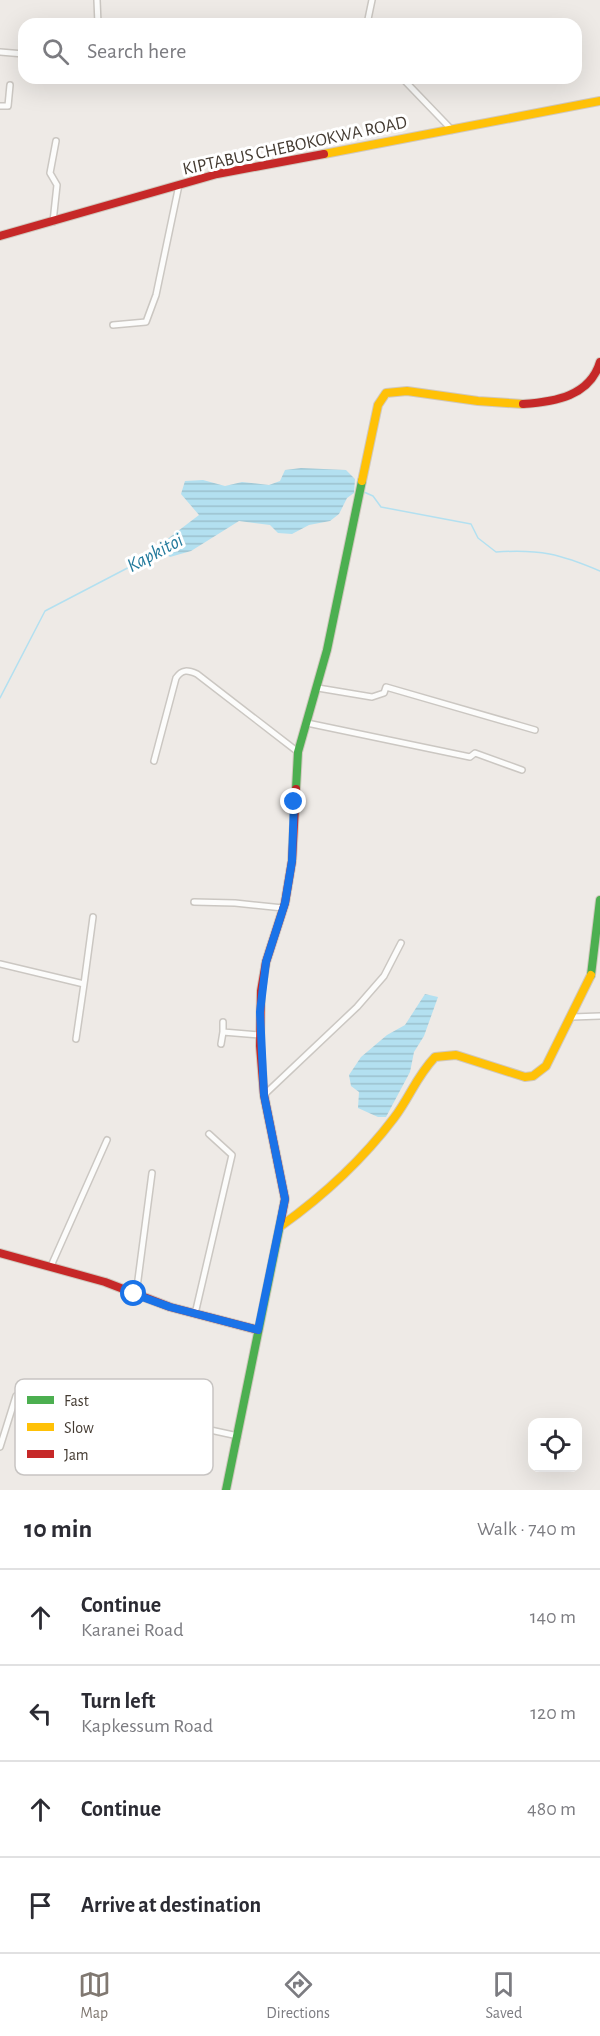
<!DOCTYPE html>
<meta charset="utf-8">
<style>
:root{--surface:#fff;--page:#f2f2f3;--text:#2b2b33;--muted:#7c7c81;--line:#e1e1e2;--accent:#807871}
body{margin:0;font-family:"Alegreya Sans",sans-serif;background:var(--page);color:var(--text)}
.controls{position:absolute;right:18px;bottom:18px;display:grid;overflow:hidden;border-radius:12px;box-shadow:0 6px 24px #0002}
.controls button{width:54px;height:54px;display:grid;place-items:center;padding:0;border:0;border-bottom:2px solid var(--line);background:var(--surface);color:var(--text);font:30px sans-serif}
.stop{position:absolute;width:18px;height:18px;margin:-14px;border:4px solid #1a73e8;border-radius:50%;background:#fff}
.stop.end{background:#1a73e8;border-color:#fff;box-shadow:0 2px 6px #0008}
.list{margin:0;padding:0;list-style:none}
h2{display:flex;justify-content:space-between;align-items:center;height:78px;margin:0;padding:0 24px;font-size:26px}
h2 small{font-size:20px;font-weight:400;color:var(--muted)}
.list li{display:grid;grid-template-columns:39px 1fr auto;gap:18px;align-items:center;box-sizing:border-box;height:96px;padding:0 24px;border-top:2px solid var(--line)}
.list b{display:block;font-size:22px;white-space:nowrap}
.list p{margin:0;font-size:20px;white-space:nowrap;color:var(--muted)}
.list em{font-size:20px;font-style:normal;color:var(--muted)}
.icon{flex:none;width:33px;height:33px;fill:none;stroke:currentColor;stroke-width:2;stroke-linecap:round;stroke-linejoin:round}
.map{position:relative;flex:none;width:600px;height:1490px;overflow:hidden}
.search{position:absolute;background:var(--surface);box-shadow:0 6px 24px #0002;left:18px;right:18px;top:18px;height:66px;display:flex;align-items:center;gap:15px;box-sizing:border-box;padding:0 21px;border-radius:18px;color:var(--muted);font-size:22px}
.sheet{height:462px;background:var(--surface)}
nav{display:flex;justify-content:space-around;align-items:center;box-sizing:border-box;height:84px;border-top:2px solid var(--line);background:var(--surface);font-size:16px;color:var(--muted)}
nav a{display:grid;justify-items:center;gap:3px}
nav .on{color:var(--accent)}
.map>svg:first-child{display:block}
.water{fill:url(#water-rules)}
.lines{fill:none;stroke-linecap:round;stroke-linejoin:round}
.stream{stroke:#b3e0f0;stroke-width:1.5}
.street-casing{stroke:#cbc7c2;stroke-width:8}
.fast-casing{stroke:#d0c8be;stroke-width:10}
.slow-casing{stroke:#d0c8be;stroke-width:10}
.jam-casing{stroke:#d0c8be;stroke-width:10}
.street{stroke:#fcfcfb;stroke-width:5}
.fast{stroke:#4caf50;stroke-width:8}
.slow{stroke:#ffc107;stroke-width:8}
.jam{stroke:#c62828;stroke-width:8}
.route{stroke:#1a73e8;stroke-width:8}
.labels{text-anchor:middle;dominant-baseline:central;stroke-width:6;stroke-linejoin:round;paint-order:stroke}
.street-label{font-size:18px;fill:#443b32;stroke:#fff}
.water-label{font-size:20px;font-style:italic;fill:#237a9c;stroke:#fff}
.key{fill:#fff;stroke:#c7c4c2;stroke-width:1.5}
.key-label{font-size:16px;fill:#443b32}
</style>
<div class="map">
<svg width="600" height="1490" viewBox="0 0 600 1490">
<defs>
<pattern id="water-rules" width="6" height="5" patternUnits="userSpaceOnUse" patternTransform="scale(1.5)"><rect width="6" height="5" fill="#b3e0f0"/><path d="M0 2.5h6" fill="none" stroke="#9bc1ce"/></pattern>
</defs>
<rect width="100%" height="100%" fill="#eeeae6"/>
<path class="water" d="M301,468l45,2 9,9 -1,14 -7,5 -8,16 -9,7 -21,4 -17,9 -14,-1 -8,-8 -31,-4 -48,30 -21,6 -13,-10 42,-32 -18,-21 4,-13 18,-1 22,6 17,-4 27,3 11,-4 5,-11z
M425,994l13,3 -14,39 -10,16 -4,20 -24,45h-8l-20,-9 1,-16 -8,-6 -2,-11 12,-18 26,-22 18,-10z"/>
<g class="lines">
<path class="stream" d="M364,492l9,4 8,11 90,17 7,14 18,14c44,-3 64,2 104,19
M0,698l45,-87 117,-61"/>
<g class="street-casing">
<path id="street" d="M97,0l1,24
M367,24l5,-24
M0,52l24,2
M402,78l50,52
M0,106h8l2,-21
M53,222l4,-37 -7,-12 6,-32
M113,325l33,-3 10,-27 23,-110
M318,688l54,9 12,-4 2,-6 149,43
M307,723l163,34 5,-4 47,17
M154,761l22,-83c6,-9 12,-8 21,-4l101,78
M194,902l41,1 48,5
M0,964l84,20 9,-67
M572,1017l28,-1
M223,1032v-10
M76,1039l8,-55
M221,1044l2,-12 37,3
M264,1095l93,-88 27,-31 17,-33
M51,1266l56,-126
M136,1295l16,-122
M195,1314l37,-159 -23,-21
M185,1424l3,-18
M0,1447l16,-51 10,-6 212,46"/>
</g>
<g class="fast-casing">
<path id="fast" d="M296,789l2,-37 29,-102 35,-169
M591,975l9,-75
M226,1490l55,-270"/>
</g>
<g class="slow-casing">
<path id="slow" d="M324,154l276,-53
M362,481l16,-76 8,-12 21,-2 71,10 45,3
M281,1226c42,-30 82,-67 113,-108 16,-21 22,-41 41,-61l21,-2 69,22 8,-1 13,-10 45,-91"/>
</g>
<g class="jam-casing">
<path id="jam" d="M0,236l217,-62 107,-20
M523,404c32,-2 67,-8 77,-42
M281,1220l4,-21 -21,-104 -4,-49 1,-55 5,-29 19,-59 7,-42 4,-72
M0,1253l105,29 65,25 88,23"/>
</g>
<use href="#street" class="street"/>
<use href="#fast" class="fast"/>
<use href="#slow" class="slow"/>
<use href="#jam" class="jam"/>
</g>
<g class="lines">
<path class="route" d="M134,1294l36,13 88,23 27,-131 -21,-104 -4,-83 6,-50 19,-59 7,-42 2,-59"/>
</g>
<g class="labels">
<g class="street-label">
<text transform="translate(295 146) rotate(-12)">KIPTABUS CHEBOKOKWA ROAD</text>
</g>
<g class="water-label">
<text transform="translate(155 553) rotate(-28)">Kapkitoi</text>
</g>
</g>
<rect x="15" y="1379" width="198" height="96" rx="9" class="key"/>
<rect x="27" y="1396" width="27" height="8" fill="#4caf50"/>
<rect x="27" y="1423" width="27" height="8" fill="#ffc107"/>
<rect x="27" y="1450" width="27" height="8" fill="#c62828"/>
<g class="key-label">
<text x="64" y="1406">Fast</text>
<text x="64" y="1433">Slow</text>
<text x="64" y="1460">Jam</text>
</g>
</svg>
<div class="controls">
<button><svg class="icon" aria-label="locate" viewBox="0 0 24 24"><circle cx="12" cy="12" r="6"/><path d="M12 2v4M12 18v4M2 12h4M18 12h4"/></svg></button>
</div>
<div class="stop" style="left:134px;top:1294px"></div>
<div class="stop end" style="left:294px;top:802px"></div>
<div class="search"><svg class="icon" aria-label="search" viewBox="0 0 24 24"><circle cx="10" cy="10" r="6"/><path d="M15 15l6 6"/></svg>Search here</div>
</div>
<section class="sheet">
<h2>10 min<small>Walk · 740 m</small></h2>
<ul class="list">
<li><svg class="icon" aria-label="ahead" viewBox="0 0 24 24"><path d="M12 20V5M6 11l6-6 6 6"/></svg><div><b>Continue</b><p>Karanei Road</p></div><em>140 m</em></li>
<li><svg class="icon" aria-label="left" viewBox="0 0 24 24"><path d="M17 20v-9H6M10 6l-5 5 5 5"/></svg><div><b>Turn left</b><p>Kapkessum Road</p></div><em>120 m</em></li>
<li><svg class="icon" aria-label="ahead" viewBox="0 0 24 24"><path d="M12 20V5M6 11l6-6 6 6"/></svg><div><b>Continue</b></div><em>480 m</em></li>
<li><svg class="icon" aria-label="arrive" viewBox="0 0 24 24"><path d="M6 21V4h12l-3 4 3 4H6"/></svg><div><b>Arrive at destination</b></div></li>
</ul>
</section>
<nav>
<a class="on"><svg class="icon" aria-label="map" viewBox="0 0 24 24"><path d="M3 6l6-2 6 2 6-2v14l-6 2-6-2-6 2zM9 4v14M15 6v14"/></svg>Map</a>
<a><svg class="icon" aria-label="directions" viewBox="0 0 24 24"><path d="M12 3l9 9-9 9-9-9zM9 14v-3h6M13 9l2 2-2 2"/></svg>Directions</a>
<a><svg class="icon" aria-label="saved" viewBox="0 0 24 24"><path d="M7 4h10v16l-5-4-5 4z"/></svg>Saved</a>
</nav>
